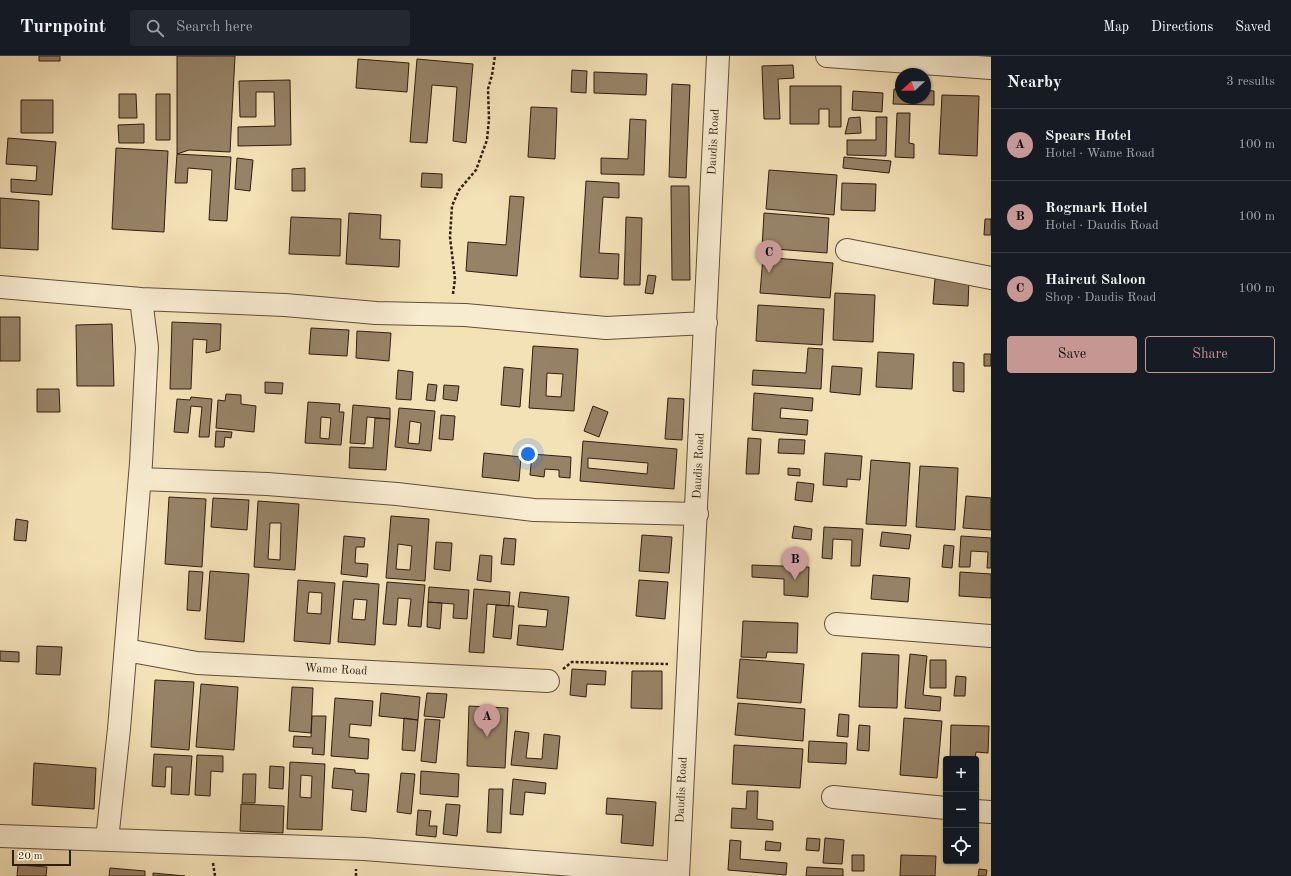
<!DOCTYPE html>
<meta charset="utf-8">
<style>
:root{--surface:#171b24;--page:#242831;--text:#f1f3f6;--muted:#9ea1a6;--line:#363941;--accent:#c59692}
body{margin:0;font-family:"Old Standard TT",serif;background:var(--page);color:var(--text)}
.controls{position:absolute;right:12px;bottom:12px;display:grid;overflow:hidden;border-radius:4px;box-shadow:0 1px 3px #0004}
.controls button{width:36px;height:36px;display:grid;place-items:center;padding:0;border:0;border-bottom:1px solid var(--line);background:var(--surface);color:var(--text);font:20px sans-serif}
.compass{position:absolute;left:895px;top:12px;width:36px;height:36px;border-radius:50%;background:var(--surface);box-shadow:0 1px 3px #0004;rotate:249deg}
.scale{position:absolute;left:12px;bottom:10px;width:59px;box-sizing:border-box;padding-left:4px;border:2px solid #301d11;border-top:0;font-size:11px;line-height:14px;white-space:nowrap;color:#301d11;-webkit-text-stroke:3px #f8ecd0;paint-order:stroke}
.you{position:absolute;left:528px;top:398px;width:14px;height:14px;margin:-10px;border:3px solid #fff;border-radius:50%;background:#1a73e8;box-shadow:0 0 0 6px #1a73e833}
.badge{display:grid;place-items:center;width:26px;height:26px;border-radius:50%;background:var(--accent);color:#111;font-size:13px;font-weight:700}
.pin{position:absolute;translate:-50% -33px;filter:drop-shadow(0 1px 2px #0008)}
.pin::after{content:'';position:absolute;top:21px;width:14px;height:12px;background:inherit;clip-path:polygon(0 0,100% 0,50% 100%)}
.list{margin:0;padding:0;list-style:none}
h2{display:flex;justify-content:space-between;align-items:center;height:52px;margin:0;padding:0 16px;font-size:17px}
h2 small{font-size:13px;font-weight:400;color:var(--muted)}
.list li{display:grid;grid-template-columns:26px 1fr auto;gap:12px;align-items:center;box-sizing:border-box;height:72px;padding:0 16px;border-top:1px solid var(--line)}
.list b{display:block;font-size:15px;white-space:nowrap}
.list p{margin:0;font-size:13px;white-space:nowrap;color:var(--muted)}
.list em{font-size:13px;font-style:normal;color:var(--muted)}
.actions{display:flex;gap:8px;padding:12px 16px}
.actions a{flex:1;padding:9px 0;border:1px solid var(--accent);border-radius:4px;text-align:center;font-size:14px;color:var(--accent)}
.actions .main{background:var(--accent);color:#111}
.icon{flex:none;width:22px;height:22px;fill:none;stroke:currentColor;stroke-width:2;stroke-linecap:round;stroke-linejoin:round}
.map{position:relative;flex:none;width:991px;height:820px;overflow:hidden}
header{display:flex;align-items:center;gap:24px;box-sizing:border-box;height:56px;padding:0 20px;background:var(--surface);border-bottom:1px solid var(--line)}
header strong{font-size:19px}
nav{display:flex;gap:22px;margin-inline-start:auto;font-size:14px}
.search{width:280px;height:36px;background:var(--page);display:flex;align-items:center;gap:10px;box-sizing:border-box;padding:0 14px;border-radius:4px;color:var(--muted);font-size:15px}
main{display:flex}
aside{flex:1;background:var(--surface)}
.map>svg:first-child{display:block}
.building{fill:#968367;stroke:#301d11;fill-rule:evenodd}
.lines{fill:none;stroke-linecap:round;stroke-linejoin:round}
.minor-casing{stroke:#614e3a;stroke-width:24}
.path{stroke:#301d11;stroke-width:2.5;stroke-dasharray:3 2;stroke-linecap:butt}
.minor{stroke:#f8ecd0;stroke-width:22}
.labels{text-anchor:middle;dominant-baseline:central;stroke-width:4;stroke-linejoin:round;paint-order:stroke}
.street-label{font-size:12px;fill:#301d11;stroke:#f8ecd0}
</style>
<header>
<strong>Turnpoint</strong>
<div class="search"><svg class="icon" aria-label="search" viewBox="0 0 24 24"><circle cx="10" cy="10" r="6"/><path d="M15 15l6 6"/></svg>Search here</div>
<nav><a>Map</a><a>Directions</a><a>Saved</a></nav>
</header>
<main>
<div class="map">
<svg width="991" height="820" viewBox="0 0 991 820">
<rect width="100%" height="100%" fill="#f4e2b7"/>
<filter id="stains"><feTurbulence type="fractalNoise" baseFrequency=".005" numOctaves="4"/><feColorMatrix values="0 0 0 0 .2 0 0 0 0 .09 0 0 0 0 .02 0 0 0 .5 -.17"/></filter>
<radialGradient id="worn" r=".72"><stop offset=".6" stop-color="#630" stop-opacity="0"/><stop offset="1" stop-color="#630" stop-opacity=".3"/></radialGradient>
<path class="building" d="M39,0h21v5h-21z
M177,0h58l-5,96 -41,-2 -12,4z
M358,3l51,4 -2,29 -51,-4z
M417,3l56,5 -7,79 -13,-2 4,-54 -25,-2 -5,58 -17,-1z
M793,9l1,13 -16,1 2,40h-16l-2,-53z
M572,14l15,1 -1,22 -15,-1z
M594,16l53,2 -1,21 -52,-2z
M290,24l1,65 -53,1v-19l37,-1 -1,-34h-18v25h-16l-1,-36z
M672,28l18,1 -4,93 -17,-1z
M790,30h51v41h-12v-18h-10v15h-29z
M894,33h7v9h24v-8l9,1v14l-41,-1z
M853,35l30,2 -1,19 -30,-2z
M119,38h17l1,24h-18z
M156,38h14v46h-14z
M942,39l37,1 -2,60 -38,-2z
M21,44h32v33h-32z
M531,51l26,1 -2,51 -27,-2z
M897,57h13l-1,30 5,1v14l-19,-1z
M860,61l1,16 -16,1 4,-16z
M876,61h11l-1,39 -39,-1v-15h29z
M630,63l16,1 -2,55 -43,-1v-16l27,1z
M144,68v19h-25l-1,-18z
M8,82l48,4 -4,53 -41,-3v-13l25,2 1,-15 -31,-2z
M116,92l52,3 -4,81 -52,-3z
M177,98l54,3 -4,64 -18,-1 3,-50 -24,-2 -1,15h-12z
M844,101l47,4 -2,12 -46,-5z
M237,102l16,2 -3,31 -15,-2z
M305,112v23h-13v-22z
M769,114l68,5 -3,40 -68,-6z
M422,117l20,1v14l-21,-1z
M586,125l33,2v15l-16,-1 -4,56 20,1 -1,25 -38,-2z
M842,127l34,1 -1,27 -34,-1z
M671,130h18l1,94h-18z
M510,140l14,1 -7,79 -51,-5 2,-29 38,3z
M0,142l39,3 -1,49 -38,-2z
M349,157l32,2 -1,24 20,1 -1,27 -53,-3z
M764,157l65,5 -2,35 -65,-5z
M291,161l50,2 -1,37 -51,-2z
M626,161l16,1 -2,67h-16z
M985,163h6v16h-7z
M763,201l70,6 -3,35 -70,-5z
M648,219l8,1 -3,18 -8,-1z
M935,222l34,1 -1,27 -35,-2z
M835,237l40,2 -2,47 -40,-2z
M758,249l66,4 -2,36 -66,-4z
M0,261h20v44h-20z
M172,266l49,2 -1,26 -14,3 1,-13 -14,-1 -2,50h-21z
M112,268l2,62h-37l-1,-61z
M311,272l38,2 -2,26 -38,-2z
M357,275l34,2 -2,28 -33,-3z
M533,290l45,3 -4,62 -45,-3zM547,317l16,1 -2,23 -15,-1z
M808,292l15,1 -2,40 -69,-4 1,-15 53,3z
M878,296l36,2 -2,35 -36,-2z
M984,298h7v12h-7z
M953,306l11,1v29l-11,-1z
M832,310l30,2 -2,27 -30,-3z
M504,311l19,2 -3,38 -19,-2z
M398,314l15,2 -2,28 -15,-1z
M265,326l18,1 -1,11 -17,-1z
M428,328l9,1 -2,16 -9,-1z
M444,329l15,1 -2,15 -14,-2z
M37,333h22l1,23h-23z
M754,337l59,5 -1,13 -31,-3 -1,10 28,2 -1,15 -55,-5z
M226,338l15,1v9l15,2 -2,26 -38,-4 2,-28 7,1z
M191,341l21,2 -3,38h-10l3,-30 -11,-1 -3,27 -14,-1 3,-33 13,1z
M668,342l16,1 -2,41 -17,-1z
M308,346l32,2 -1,8h5l-3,33 -36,-2zM321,361l10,1 -2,21 -9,-1z
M353,349l37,3v11l-23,-2 -2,27 -15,-1z
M593,350l15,6 -9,25 -15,-6z
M399,352l36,3 -4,40 -36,-4zM410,365l11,2 -2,21 -11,-1z
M441,359l14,1 -2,24 -14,-1z
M375,362l15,1 -4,51 -37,-2 1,-21 23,1z
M216,375l16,1 -1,6 -6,-1 -1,10h-9z
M748,382l13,1 -2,35h-13z
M779,383l26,1 -1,14 -26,-1z
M583,385l94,8 -3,40 -94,-8zM588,402l60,5 -1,11 -59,-6z
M484,397l37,4 -2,24 -37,-4z
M825,397l37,3 -2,24 -13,-1v8l-24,-2z
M532,398l39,3 -1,21 -11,-1v-7l-14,-1 -1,8 -14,-2z
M871,404l39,3 -4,63 -40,-2z
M920,410l38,2 -3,62 -39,-3z
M788,412l12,1v7l-12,-1z
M797,426l17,2 -2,18 -17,-2z
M966,440l25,2v32l-28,-2z
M169,441l37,2 -4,68 -37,-3z
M213,442l36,2 -2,30 -36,-3z
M258,445l41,3 -4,66 -41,-3zM270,467h11l-1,37 -12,-1z
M391,460l38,3 -4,62 -39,-3zM398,488l14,2 -2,24 -14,-1z
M16,463l12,2 -2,20 -12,-1z
M794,470l18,3 -1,11 -19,-2z
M824,471l39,2 -3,37h-9l1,-26 -19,-1 -1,20 -10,-1z
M882,476l29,3 -2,14 -29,-3z
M642,479l30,2 -3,36 -30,-2z
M344,480l21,2 -1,9h-8l-1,16 13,1 -1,13 -26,-3z
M961,480l30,2v30h-4l1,-16 -17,-1 -1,16h-11z
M504,482l12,1 -2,26 -13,-1z
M436,486l16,1 -2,28 -16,-2z
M944,489l10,1 -2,22 -10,-1z
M480,499l12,1 -1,26 -14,-2z
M752,509l57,2 -1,30 -24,-2v-16l-32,-2z
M189,515l14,1 -3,39 -13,-1z
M210,515l39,3 -5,68 -39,-3z
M960,516l31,2v24l-32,-2z
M873,519l37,3 -2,24 -37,-3z
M298,524l37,3 -5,61 -36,-3zM309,536l13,1 -1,21 -14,-1z
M639,524l29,2 -3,37 -29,-3z
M343,525l36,3 -4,61 -37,-3zM354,543l13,1 -2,20 -13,-1z
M387,526l38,3 -4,42 -13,-1 3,-27 -13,-1 -2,27 -13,-1z
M429,531l40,3 -2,29 -14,-1 1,-14 -26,-2z
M474,533l36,3 -1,14 -22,-2 -3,49 -15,-1z
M520,536l49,5 -6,53 -46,-5 2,-20 27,2 2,-17 -30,-3z
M428,546l14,1 -2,26 -13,-2z
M496,549l18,1 -3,33 -18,-2z
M743,565l55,2 -1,30 -30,-1 -1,6 -25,-1z
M37,590l25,1 -2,28 -24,-1z
M0,595l19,1v10l-19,-1z
M862,597l37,2 -2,53 -38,-1z
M910,598l17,2 -4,39 18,2 -1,14 -35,-3z
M740,603l64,5 -3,39 -64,-5z
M930,604h16v28h-16z
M572,613l34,2 -1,14 -18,-1 -1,13 -16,-2z
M632,615h30v38l-31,-1z
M956,620l10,1 -1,19h-11z
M155,624l39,2 -5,68 -38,-3z
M201,628l37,3 -4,63 -38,-3z
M292,631l21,1 -2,45 -22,-2z
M381,637l39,4 -2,23 -39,-4z
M427,637l20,1 -3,24 -20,-2z
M335,642l38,3 -2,25 -21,-2 -1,13 20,2 -1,20 -37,-3z
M738,647l67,6 -2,32 -68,-6z
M469,650l39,2 -3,60 -38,-2z
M839,658l10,1 -1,22 -11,-1z
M312,660h14l-2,39 -12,-1 1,-6 -20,-1 1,-11 17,1z
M404,662l14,2 -3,31 -13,-1z
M904,662l38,3 -5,57 -37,-3z
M425,663l15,1 -4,43 -15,-2z
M859,669l11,1 -1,25 -12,-1z
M951,669l38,1 -1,27 -12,-1 -1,7h-25z
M515,675l14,2 -3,25 16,1 2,-25 16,2 -3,33 -46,-4z
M809,685l38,2 -1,21 -38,-2z
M734,689l69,4 -3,39 -68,-4z
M154,698l38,2 -3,39 -18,-1 1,-27h-6l-1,20 -13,-1z
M197,699l26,1v16l-12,-1 -1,25 -15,-1z
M290,706l35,2 -3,66 -35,-1zM301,719l11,1 -1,22 -11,-1z
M34,707l62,5 -2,41 -62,-4z
M270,710l14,1 -1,22 -14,-1z
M334,712l21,2v3l14,1 -3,38 -15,-2 2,-20 -21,-2z
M421,715l38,3 -1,23 -38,-3z
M401,717l14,1 -4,40 -14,-2z
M243,718h13l-1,29h-13z
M513,723l33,4 -1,11 -20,-2 -2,23 -13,-1z
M489,733h14l-2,44 -14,-1z
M747,735h11l-1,28 16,2v9l-42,-2 1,-20 14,1z
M607,742l49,4 -3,44 -32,-3 2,-28 -17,-1z
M241,748l43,2 -1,27 -43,-2z
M446,748l14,1 -3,31 -14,-2z
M418,754l13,1 -2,15h8l-1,11 -20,-2z
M807,782l13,1 -1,12 -13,-1z
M825,782l19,2 -2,24 -19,-1z
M730,784l11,1 -1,18 47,4 -1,12 -58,-5z
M766,785l15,2 -1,8 -15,-1z
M852,799h12v16h-12z
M901,799l35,1 -1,20h-35z
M18,809l29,2 -1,9h-29z
M807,811l36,2v7h-37z
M110,812l35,3v5h-36z
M979,813l8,1 -1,6h-8z
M153,817l32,3h-32z"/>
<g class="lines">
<g class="minor-casing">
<path id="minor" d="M827,0l164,12
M847,194l144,28
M0,231l141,12 144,6 91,8 89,2 141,13 100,-5
M140,423l127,5 130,10 137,16 163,4
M836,568l155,12
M126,594l71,13 351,18
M833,741l113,11
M976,755l15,1
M0,780l364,13 314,24
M107,784l12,-111 22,-266 6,-116 -6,-48
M678,820l40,-820"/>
</g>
<path class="path" d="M453,238l2,-15 -5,-42 2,-31 7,-16 17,-20 11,-30 2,-21 -1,-30 4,-14 3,-19
M563,613l9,-7 96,2
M213,807l2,13
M356,820v-7"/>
<use href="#minor" class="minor"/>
</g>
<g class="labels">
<g class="street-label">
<text transform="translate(714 86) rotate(-87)">Daudis Road</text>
<text transform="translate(699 410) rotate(-87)">Daudis Road</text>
<text transform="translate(336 614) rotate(3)">Wame Road</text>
<text transform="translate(682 734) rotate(-87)">Daudis Road</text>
</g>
</g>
<rect width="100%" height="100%" filter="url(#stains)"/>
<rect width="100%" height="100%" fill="url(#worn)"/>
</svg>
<div class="controls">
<button>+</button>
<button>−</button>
<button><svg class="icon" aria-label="locate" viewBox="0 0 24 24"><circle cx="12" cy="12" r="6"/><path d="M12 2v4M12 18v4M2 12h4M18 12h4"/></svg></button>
</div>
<svg class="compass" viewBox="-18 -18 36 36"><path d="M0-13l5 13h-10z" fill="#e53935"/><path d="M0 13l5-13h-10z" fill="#9ea1a6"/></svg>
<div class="scale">20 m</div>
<div class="you"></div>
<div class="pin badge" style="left:487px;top:681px">A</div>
<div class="pin badge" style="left:795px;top:524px">B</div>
<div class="pin badge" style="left:769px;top:217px">C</div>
</div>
<aside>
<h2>Nearby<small>3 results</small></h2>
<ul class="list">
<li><span class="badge">A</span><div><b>Spears Hotel</b><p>Hotel · Wame Road</p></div><em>100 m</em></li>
<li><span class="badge">B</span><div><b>Rogmark Hotel</b><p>Hotel · Daudis Road</p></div><em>100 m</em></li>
<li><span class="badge">C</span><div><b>Haircut Saloon</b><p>Shop · Daudis Road</p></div><em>100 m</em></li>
</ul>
<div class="actions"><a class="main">Save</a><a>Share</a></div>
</aside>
</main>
